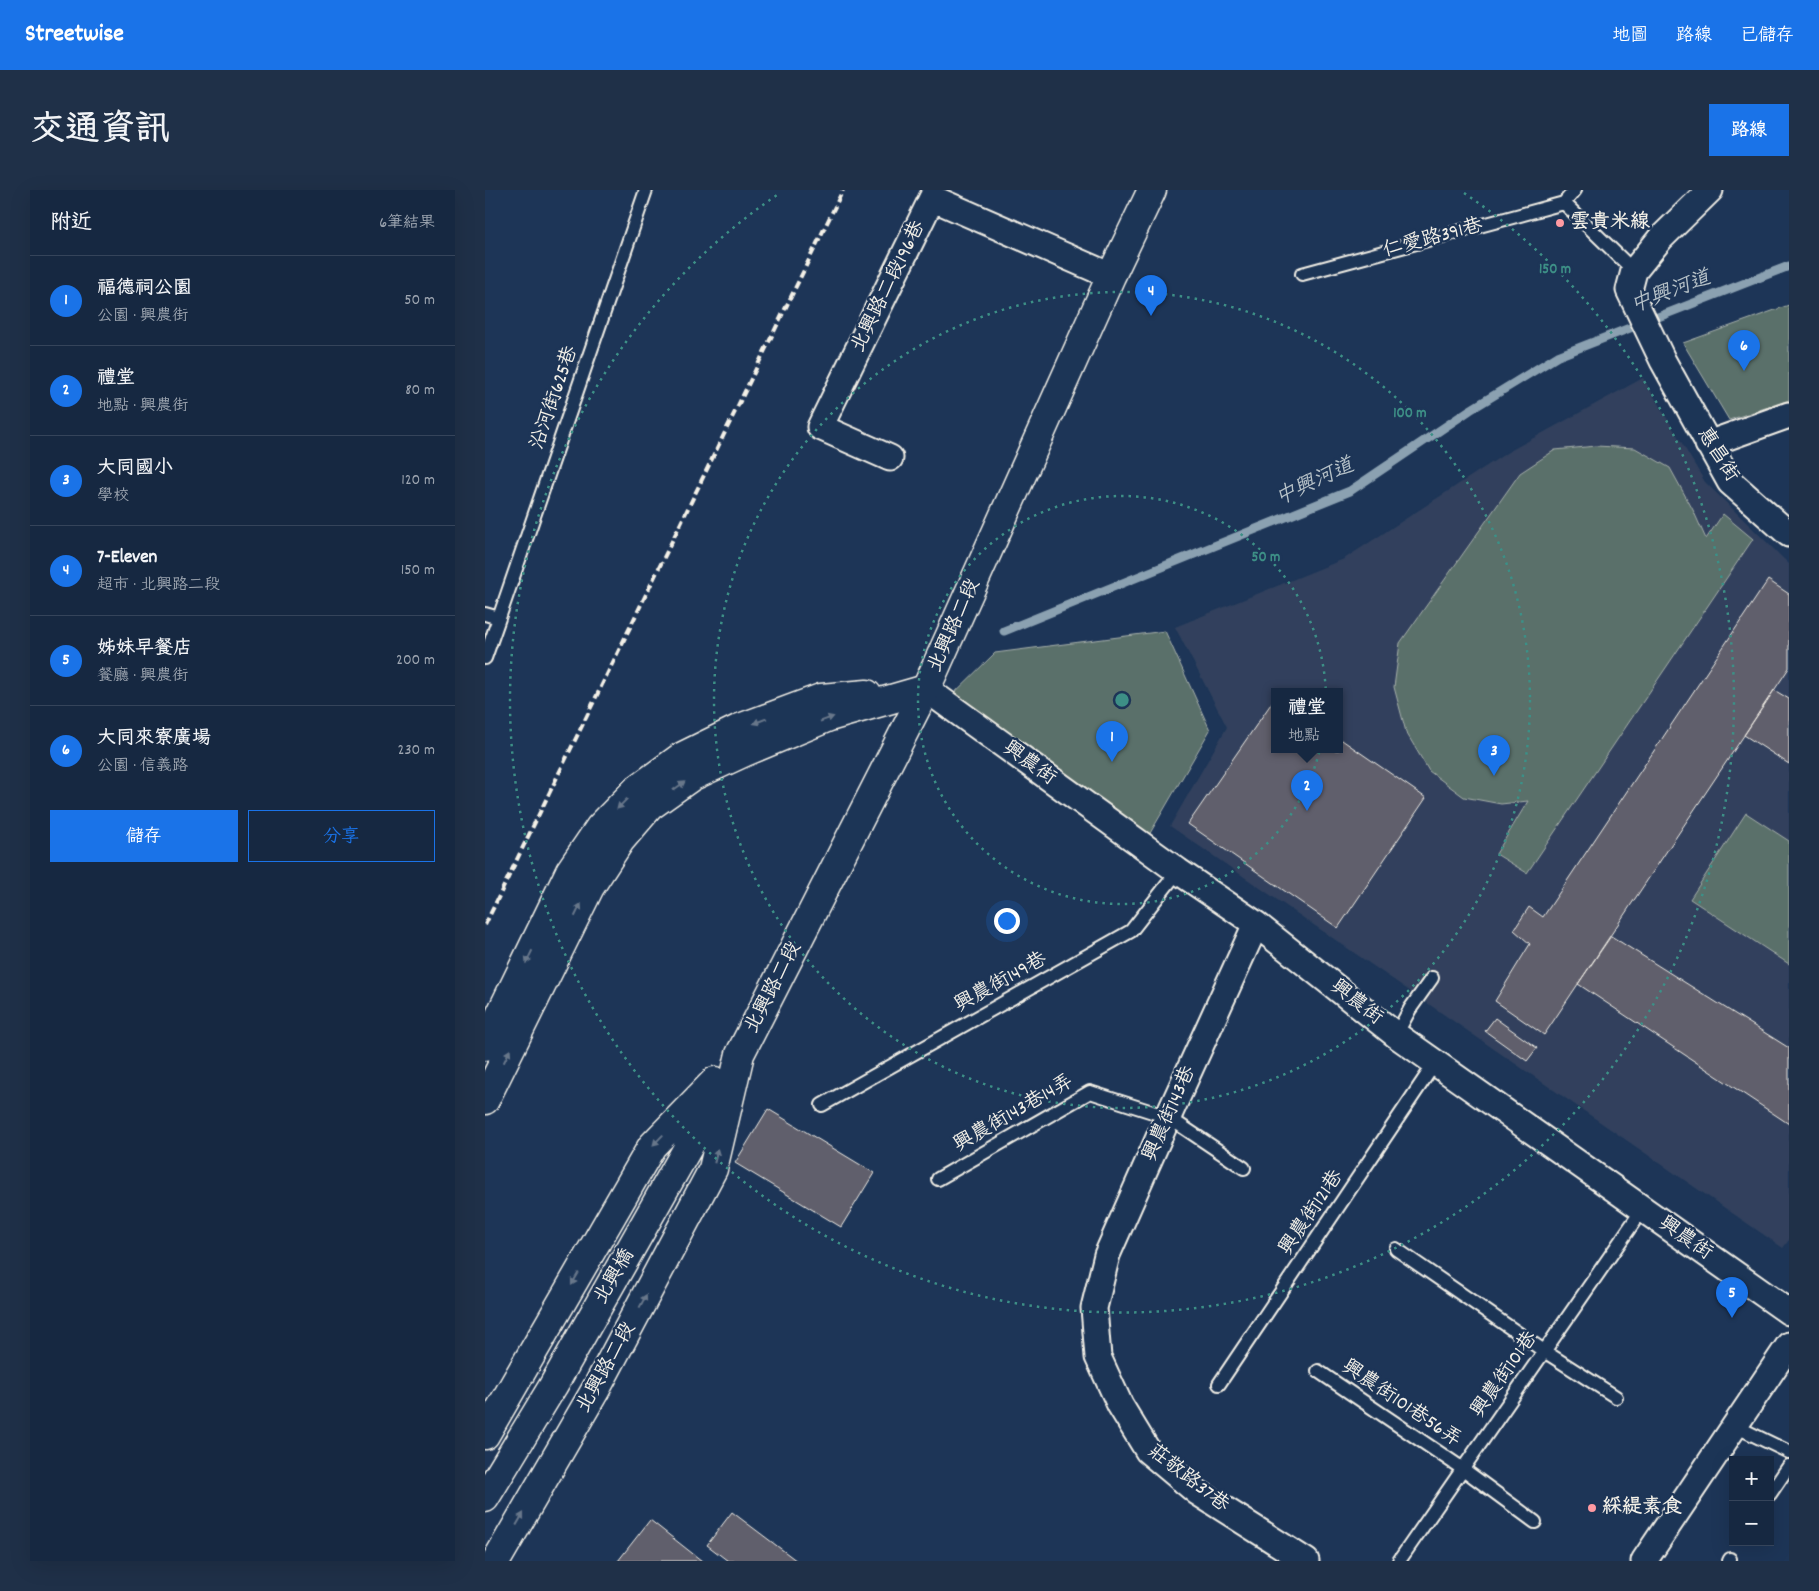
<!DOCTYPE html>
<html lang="zh-TW">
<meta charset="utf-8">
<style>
:root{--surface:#162841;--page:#1f3048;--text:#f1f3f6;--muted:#9ea6b1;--line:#35445a;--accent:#1a73e8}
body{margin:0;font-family:Dekko,"LXGW WenKai TC",sans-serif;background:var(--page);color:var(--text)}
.controls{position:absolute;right:15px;bottom:15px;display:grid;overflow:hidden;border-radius:0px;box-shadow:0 5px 20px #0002}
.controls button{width:45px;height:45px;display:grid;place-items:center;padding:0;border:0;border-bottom:1px solid var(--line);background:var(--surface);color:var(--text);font:25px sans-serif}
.you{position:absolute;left:521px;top:730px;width:18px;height:18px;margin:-12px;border:4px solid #fff;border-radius:50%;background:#1a73e8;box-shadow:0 0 0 8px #1a73e833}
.badge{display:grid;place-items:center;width:32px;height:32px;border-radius:50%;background:var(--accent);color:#fff;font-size:16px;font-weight:700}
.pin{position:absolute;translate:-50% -41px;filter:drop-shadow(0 1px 2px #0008)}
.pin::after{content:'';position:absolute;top:26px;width:18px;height:15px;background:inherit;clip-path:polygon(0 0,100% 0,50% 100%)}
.popup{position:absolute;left:786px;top:498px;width:72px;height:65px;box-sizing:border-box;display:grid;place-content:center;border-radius:0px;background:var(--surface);filter:drop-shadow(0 1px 4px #0005);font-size:16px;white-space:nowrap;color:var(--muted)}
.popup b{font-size:19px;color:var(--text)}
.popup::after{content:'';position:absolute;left:50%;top:100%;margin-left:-10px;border:10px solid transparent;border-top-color:var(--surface)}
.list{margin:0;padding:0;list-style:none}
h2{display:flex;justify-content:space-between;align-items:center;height:65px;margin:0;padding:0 20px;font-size:21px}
h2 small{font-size:16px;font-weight:400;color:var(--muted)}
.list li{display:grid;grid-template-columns:32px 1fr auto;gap:15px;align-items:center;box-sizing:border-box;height:90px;padding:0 20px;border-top:1px solid var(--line)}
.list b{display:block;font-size:19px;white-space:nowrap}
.list p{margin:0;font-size:16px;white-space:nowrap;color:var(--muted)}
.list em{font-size:16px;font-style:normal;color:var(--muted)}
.actions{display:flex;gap:10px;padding:15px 20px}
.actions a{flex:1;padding:11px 0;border:1px solid var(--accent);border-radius:0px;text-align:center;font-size:18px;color:var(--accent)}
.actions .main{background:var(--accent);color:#fff}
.map{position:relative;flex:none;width:1304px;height:1371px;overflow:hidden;border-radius:0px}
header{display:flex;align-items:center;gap:30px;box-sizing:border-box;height:70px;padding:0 25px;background:var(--accent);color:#fff}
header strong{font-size:24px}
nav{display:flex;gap:28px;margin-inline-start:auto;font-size:18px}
.intro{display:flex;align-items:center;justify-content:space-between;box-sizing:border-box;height:120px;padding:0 30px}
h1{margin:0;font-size:35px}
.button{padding:12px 22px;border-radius:0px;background:var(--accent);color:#fff;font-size:18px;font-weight:700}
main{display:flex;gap:30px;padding:0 30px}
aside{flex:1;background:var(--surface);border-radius:0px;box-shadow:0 5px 20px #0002}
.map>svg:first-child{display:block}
.built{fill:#31415d;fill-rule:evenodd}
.green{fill:#5a6f6b;stroke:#a7b0aa}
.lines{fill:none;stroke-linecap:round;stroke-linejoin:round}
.stream{stroke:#8ba1b1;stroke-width:9}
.building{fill:#615e6c;stroke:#f4f1e8}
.lane-casing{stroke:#f4f1e8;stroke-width:16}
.street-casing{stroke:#f4f1e8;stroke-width:29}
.secondary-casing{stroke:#f4f1e8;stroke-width:31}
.highway-casing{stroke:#f4f1e8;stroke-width:31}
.lane{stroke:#1d3557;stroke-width:12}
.street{stroke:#1d3557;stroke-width:25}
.secondary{stroke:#1d3557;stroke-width:28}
.highway{stroke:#1d3557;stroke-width:28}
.rail{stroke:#f4f1e8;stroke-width:4;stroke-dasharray:8 4;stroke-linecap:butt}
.oneway{fill:#68778a}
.ring{fill:none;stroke:#3d8f86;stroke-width:2.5;stroke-dasharray:2.5 5}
.poi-dot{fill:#ff9aa2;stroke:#1d3557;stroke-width:2}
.labels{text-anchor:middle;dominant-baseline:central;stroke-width:5;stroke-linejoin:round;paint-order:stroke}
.poi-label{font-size:20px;font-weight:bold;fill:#f4f1e8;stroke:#1d3557;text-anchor:start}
.street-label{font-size:20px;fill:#f4f1e8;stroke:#1d3557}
.water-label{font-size:21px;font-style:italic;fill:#b7c2c8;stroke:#1d3557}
.centre{fill:#3d8f86;stroke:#1d3557;stroke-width:2.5}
.ring-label{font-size:15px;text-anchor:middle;font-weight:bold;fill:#3d8f86;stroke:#1d3557;stroke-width:5;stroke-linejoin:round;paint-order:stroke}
</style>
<header>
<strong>Streetwise</strong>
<nav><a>地圖</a><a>路線</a><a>已儲存</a></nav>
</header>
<div class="intro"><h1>交通資訊</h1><a class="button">路線</a></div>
<main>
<aside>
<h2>附近<small>6筆結果</small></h2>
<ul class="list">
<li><span class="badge">1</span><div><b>福德祠公園</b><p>公園 · 興農街</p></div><em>50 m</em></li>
<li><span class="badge">2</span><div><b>禮堂</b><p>地點 · 興農街</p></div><em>80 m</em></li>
<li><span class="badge">3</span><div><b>大同國小</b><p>學校</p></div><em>120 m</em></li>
<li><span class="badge">4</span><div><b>7-Eleven</b><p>超市 · 北興路二段</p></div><em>150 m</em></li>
<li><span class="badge">5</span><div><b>姊妹早餐店</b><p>餐廳 · 興農街</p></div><em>200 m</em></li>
<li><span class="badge">6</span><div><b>大同來寮廣場</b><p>公園 · 信義路</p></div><em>230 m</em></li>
</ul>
<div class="actions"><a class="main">儲存</a><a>分享</a></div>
</aside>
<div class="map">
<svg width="1304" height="1371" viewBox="0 0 1304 1371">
<rect width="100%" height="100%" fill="#1d3557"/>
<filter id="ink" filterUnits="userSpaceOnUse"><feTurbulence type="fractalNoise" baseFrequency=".02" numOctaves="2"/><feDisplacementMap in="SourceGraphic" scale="10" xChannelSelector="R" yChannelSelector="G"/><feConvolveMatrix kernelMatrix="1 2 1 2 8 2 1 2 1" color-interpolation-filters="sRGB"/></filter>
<g filter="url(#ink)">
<path class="built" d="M1158,188l62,104 84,82v676l-6,8 -613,-422 57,-99 -52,-100 169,-68 164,-107zM790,502h64v58h-64z"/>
<path class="green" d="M1304,115v95l-60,20 -46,-77z
M1111,256l39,2 35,20 23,42 13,29 17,-25 30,25 -226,334 -31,-19 32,-53 -27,3 -37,-7 -35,-26 -23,-39 -12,-45 6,-44 120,-170 35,-23z
M680,441l45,99 -61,105 -206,-131 52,-51z
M1261,623l43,28v123l-99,-65z"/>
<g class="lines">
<path class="stream" d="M519,441l346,-140 120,-81 88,-54 231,-90"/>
</g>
<path class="building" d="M1283,390l21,14v74l-245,367 -49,-34 35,-57 -16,-14 15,-23 14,10z
M1289,500l15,9v65l-45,-29z
M790,508v52h64v-12l87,60 -88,130 -150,-104z
M1126,746l178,112v76l-211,-140z
M1010,828l42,30 -10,13 -42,-30z
M283,919l106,64 -33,54 -106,-64z
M247,1322l65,49h-69l-21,-16z
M165,1330l52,41h-84z"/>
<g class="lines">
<g class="lane-casing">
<path id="lane" d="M1079,13l11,-13
M817,84l262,-71 70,68
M0,424l14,4 -14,40
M14,428l147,-428
M911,845l14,-26 22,-31
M337,915l309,-174 47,-60
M453,989l152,-87 78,25 76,51
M911,1059l148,102 72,46
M833,1181l145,98 72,53
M734,1194l216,-321
M1250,1236l54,26
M1285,1304l19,-28
M914,1371l243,-351
M1244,1371l1,-2"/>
</g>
<g class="street-casing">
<path id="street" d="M1225,0l-50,49 -26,32 -5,19 34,71 67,121 59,52
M1223,254l81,-29
M405,268l-70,-31 112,-229 179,78
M441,499l252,182 78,53 140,111 393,277
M771,734l-88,193 -61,138 -13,53 4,49 22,48 28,46 49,41 109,69
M1159,1371l145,-216"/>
</g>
<g class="secondary-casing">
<path id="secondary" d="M0,1245l167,-289 63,-65
M0,1308l68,-112 171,-302
M11,1371l100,-172 117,-220 27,-115 186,-365 185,-413 41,-86"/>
</g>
<g class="highway-casing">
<path id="highway" d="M0,856l85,-175 30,-44 36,-37 45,-33 59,-29 81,-30 46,-4
M0,910l105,-213 30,-46 30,-35 41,-29 54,-25 84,-35 97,-28"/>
</g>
<use href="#lane" class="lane"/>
<use href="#street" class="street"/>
<use href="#secondary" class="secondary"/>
<use href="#highway" class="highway"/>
<path class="rail" d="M0,735l358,-735"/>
</g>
<defs><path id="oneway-solid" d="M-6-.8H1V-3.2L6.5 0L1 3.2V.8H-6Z" transform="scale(1.25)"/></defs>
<g class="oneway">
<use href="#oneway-solid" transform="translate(342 529) rotate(-20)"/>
<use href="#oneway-solid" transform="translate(275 531) rotate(159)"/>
<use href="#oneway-solid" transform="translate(194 596) rotate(-35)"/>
<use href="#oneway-solid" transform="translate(137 614) rotate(134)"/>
<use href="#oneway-solid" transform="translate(93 720) rotate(-64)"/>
<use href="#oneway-solid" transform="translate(44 767) rotate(116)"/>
<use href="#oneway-solid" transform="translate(22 866) rotate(-64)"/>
<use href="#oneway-solid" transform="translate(173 950) rotate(134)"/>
<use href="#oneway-solid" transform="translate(231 966) rotate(-77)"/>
<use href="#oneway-solid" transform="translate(90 1089) rotate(120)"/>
<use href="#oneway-solid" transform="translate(158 1111) rotate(-62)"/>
<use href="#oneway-solid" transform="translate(35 1329) rotate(-60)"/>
</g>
</g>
<g class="ring">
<circle cx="637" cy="510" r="204"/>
<circle cx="637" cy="510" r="408"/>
<path d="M979 3A612 612 0 1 1 295 3"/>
</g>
<g class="poi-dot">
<circle cx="1075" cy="33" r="5"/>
<circle cx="1107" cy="1318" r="5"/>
</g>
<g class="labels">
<g class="poi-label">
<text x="1085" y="33">雲貴米線</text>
<text x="1117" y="1318">綵緹素食</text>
</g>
<g class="street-label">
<text transform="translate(948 49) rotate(-15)">仁愛路391巷</text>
<text transform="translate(404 97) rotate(-64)">北興路二段196巷</text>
<text transform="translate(70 208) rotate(-71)">沿河街625巷</text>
<text transform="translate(1232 265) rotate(58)">惠昌街</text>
<text transform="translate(470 436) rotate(-66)">北興路二段</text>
<text transform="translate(544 574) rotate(36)">興農街</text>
<text transform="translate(516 793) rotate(-29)">興農街149巷</text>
<text transform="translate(289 798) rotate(-63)">北興路二段</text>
<text transform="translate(871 813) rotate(38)">興農街</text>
<text transform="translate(529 924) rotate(-30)">興農街143巷14弄</text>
<text transform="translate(685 924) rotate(-66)">興農街143巷</text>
<text transform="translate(827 1023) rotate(-56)">興農街121巷</text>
<text transform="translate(1200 1049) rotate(35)">興農街</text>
<text transform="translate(130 1087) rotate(-60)">北興橋</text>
<text transform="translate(122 1178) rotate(-61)">北興路二段</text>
<text transform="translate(1020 1185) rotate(-55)">興農街101巷</text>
<text transform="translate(916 1214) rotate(34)">興農街101巷56弄</text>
<text transform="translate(703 1289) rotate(38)">莊敬路37巷</text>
</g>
<g class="water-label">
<text transform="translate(1186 103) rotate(-21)">中興河道</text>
<text transform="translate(830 293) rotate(-25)">中興河道</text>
</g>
</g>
<circle cx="637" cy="510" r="8" class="centre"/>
<g class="ring-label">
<text x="1070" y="83">150 m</text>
<text x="925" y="227">100 m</text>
<text x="781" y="371">50 m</text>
</g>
</svg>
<div class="controls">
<button>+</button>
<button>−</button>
</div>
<div class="you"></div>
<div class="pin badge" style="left:627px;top:572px">1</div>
<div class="pin badge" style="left:822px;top:621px">2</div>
<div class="popup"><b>禮堂</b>地點</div>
<div class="pin badge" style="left:1009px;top:586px">3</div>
<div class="pin badge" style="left:666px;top:126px">4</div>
<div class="pin badge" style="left:1247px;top:1128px">5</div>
<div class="pin badge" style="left:1259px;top:181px">6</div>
</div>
</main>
